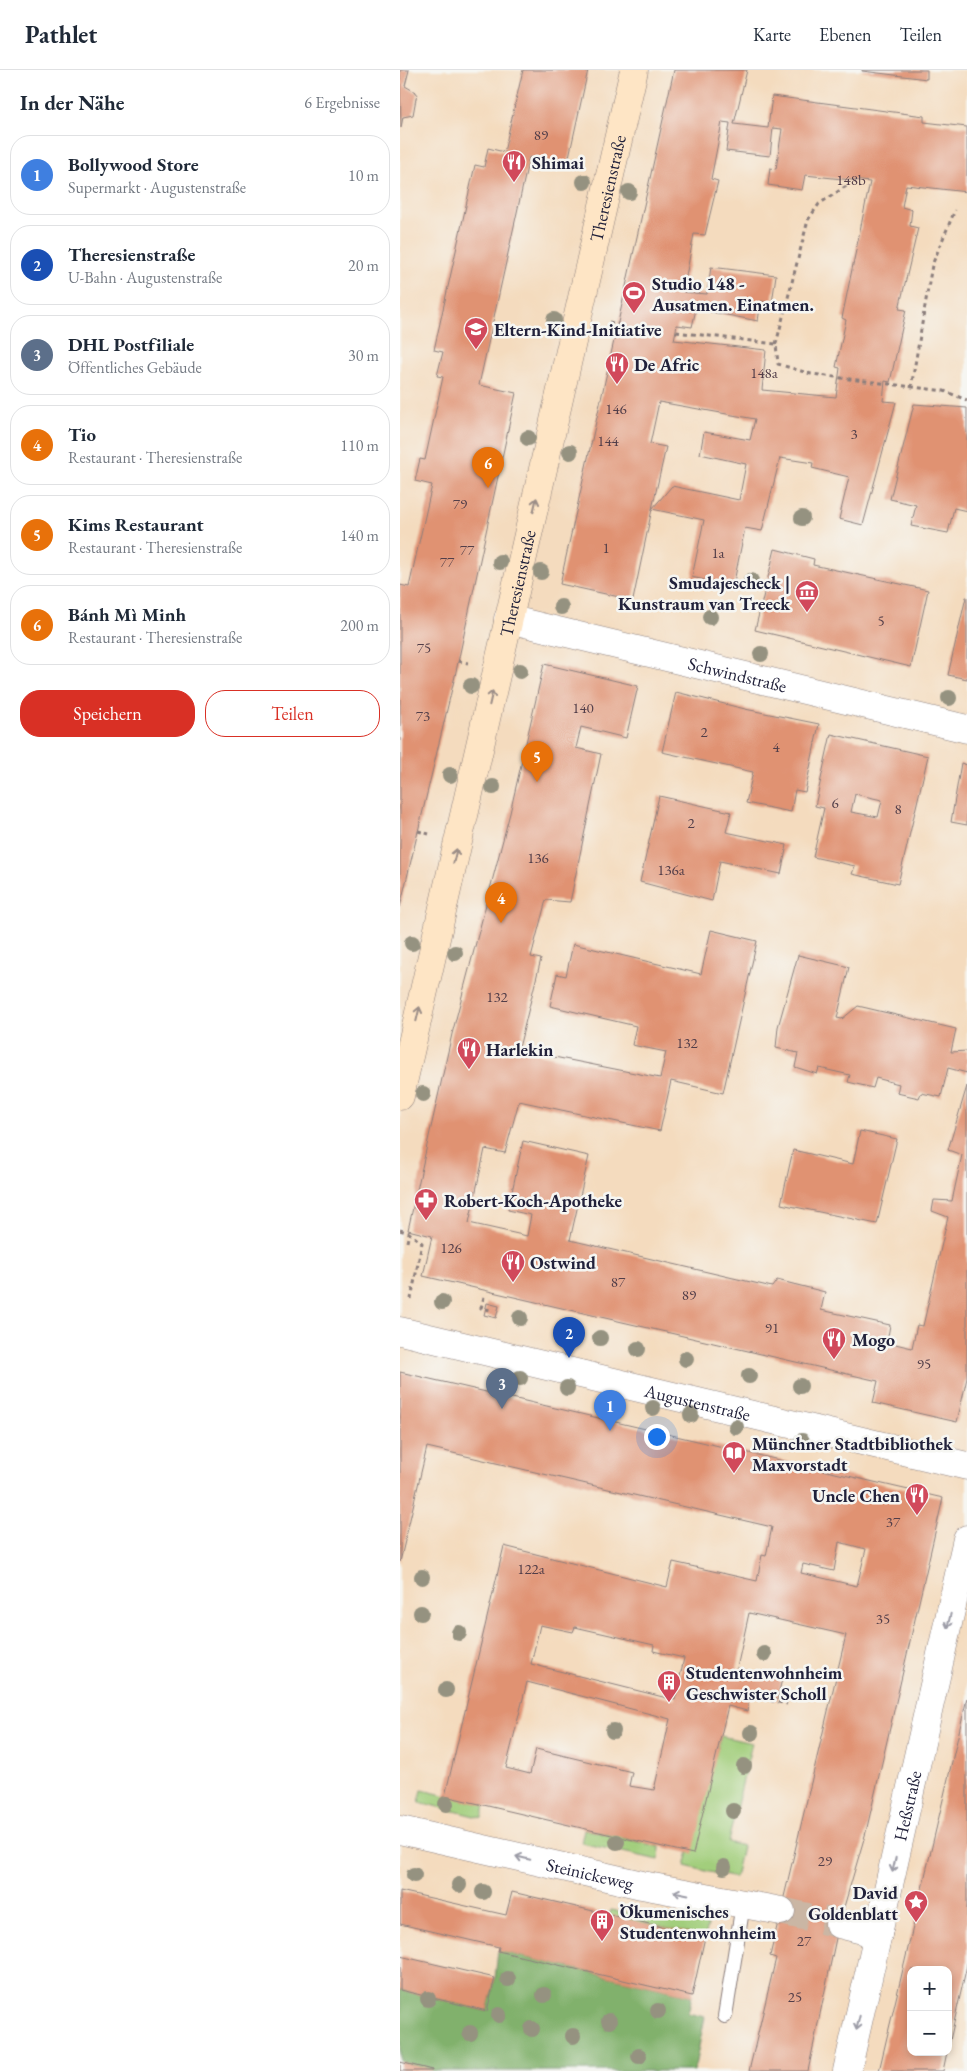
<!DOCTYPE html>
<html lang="de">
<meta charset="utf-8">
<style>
:root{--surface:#fff;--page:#f2f2f3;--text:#1f2937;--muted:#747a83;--line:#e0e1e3;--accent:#d93025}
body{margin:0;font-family:"EB Garamond",serif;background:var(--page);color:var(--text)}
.controls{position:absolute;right:15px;bottom:15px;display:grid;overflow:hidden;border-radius:10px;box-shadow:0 2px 8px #0003}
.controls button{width:45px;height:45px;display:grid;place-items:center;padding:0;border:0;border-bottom:1px solid var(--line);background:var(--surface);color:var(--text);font:25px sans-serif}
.you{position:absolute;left:256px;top:1366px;width:18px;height:18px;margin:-12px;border:4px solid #fff;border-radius:50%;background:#1a73e8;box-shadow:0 0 0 8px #1a73e833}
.badge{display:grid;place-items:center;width:32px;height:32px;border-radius:50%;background:var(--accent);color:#fff;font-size:16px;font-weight:700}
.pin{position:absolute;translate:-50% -41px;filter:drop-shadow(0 1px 2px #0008)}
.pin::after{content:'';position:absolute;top:26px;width:18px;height:15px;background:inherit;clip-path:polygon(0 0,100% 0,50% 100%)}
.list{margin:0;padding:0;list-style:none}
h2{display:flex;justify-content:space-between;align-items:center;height:65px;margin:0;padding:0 20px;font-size:21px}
h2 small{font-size:16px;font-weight:400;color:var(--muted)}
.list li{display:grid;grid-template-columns:32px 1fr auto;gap:15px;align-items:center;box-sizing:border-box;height:80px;margin:0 10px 10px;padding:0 10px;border:1px solid var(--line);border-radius:20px}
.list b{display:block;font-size:19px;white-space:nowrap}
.list p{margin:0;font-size:16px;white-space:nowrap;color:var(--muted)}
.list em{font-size:16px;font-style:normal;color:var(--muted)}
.actions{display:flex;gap:10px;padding:15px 20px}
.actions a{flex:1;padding:11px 0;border:1px solid var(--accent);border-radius:20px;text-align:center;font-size:18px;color:var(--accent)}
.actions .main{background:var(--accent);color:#fff}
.map{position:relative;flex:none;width:567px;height:2001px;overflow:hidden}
header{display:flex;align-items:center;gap:30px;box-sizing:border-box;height:70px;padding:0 25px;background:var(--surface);border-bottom:1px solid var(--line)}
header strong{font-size:24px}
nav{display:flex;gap:28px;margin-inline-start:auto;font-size:18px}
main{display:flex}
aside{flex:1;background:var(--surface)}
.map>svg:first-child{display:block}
.green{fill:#a2ce7c;stroke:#62785c}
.forest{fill:#81b16c;stroke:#526a54}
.building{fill:#e09272;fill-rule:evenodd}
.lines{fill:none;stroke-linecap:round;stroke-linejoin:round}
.street-tunnel{stroke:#cab6a4;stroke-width:28;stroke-dasharray:28 14;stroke-linecap:butt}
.lane-casing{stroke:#8b7e7c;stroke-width:16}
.street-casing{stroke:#8b7e7c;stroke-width:29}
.secondary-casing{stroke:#8b7e7c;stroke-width:29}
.path{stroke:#8b7e7c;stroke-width:3;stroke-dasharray:4 4;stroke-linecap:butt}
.lane{stroke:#fff;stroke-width:14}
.street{stroke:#fff;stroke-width:28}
.secondary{stroke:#fee5c5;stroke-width:28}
.tree{fill:#959280}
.oneway{stroke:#9b8d87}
.oneway2{stroke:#9c9ca7}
.labels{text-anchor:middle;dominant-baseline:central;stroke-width:5;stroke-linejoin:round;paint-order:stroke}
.number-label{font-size:15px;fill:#523e49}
.poi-label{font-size:18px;font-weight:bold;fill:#22223b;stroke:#f6f6f2;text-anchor:start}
.street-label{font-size:18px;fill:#22223b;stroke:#f6f6f2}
</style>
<header>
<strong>Pathlet</strong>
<nav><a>Karte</a><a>Ebenen</a><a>Teilen</a></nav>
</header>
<main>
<aside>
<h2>In der Nähe<small>6 Ergebnisse</small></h2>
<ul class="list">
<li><span class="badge" style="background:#3f7fe0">1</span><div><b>Bollywood Store</b><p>Supermarkt · Augustenstraße</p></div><em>10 m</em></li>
<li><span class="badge" style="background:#1a4fb4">2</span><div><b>Theresienstraße</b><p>U-Bahn · Augustenstraße</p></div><em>20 m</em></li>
<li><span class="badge" style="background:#5c6f8a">3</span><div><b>DHL Postfiliale</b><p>Öffentliches Gebäude</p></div><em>30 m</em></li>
<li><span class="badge" style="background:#e8710a">4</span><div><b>Tio</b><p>Restaurant · Theresienstraße</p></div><em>110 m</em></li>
<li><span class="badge" style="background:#e8710a">5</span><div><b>Kims Restaurant</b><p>Restaurant · Theresienstraße</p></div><em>140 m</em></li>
<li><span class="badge" style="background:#e8710a">6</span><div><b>Bánh Mì Minh</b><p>Restaurant · Theresienstraße</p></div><em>200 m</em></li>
</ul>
<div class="actions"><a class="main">Speichern</a><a>Teilen</a></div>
</aside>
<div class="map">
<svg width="567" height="2001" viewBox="0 0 567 2001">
<rect width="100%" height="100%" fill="#f6f6f2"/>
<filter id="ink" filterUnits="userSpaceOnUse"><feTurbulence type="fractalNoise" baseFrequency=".02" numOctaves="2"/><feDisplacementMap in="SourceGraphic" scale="10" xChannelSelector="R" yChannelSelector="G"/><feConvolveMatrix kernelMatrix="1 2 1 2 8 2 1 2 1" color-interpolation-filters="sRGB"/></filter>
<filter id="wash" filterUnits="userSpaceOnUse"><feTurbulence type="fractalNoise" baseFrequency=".0096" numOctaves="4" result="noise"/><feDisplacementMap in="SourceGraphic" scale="20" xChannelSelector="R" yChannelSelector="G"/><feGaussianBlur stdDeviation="1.12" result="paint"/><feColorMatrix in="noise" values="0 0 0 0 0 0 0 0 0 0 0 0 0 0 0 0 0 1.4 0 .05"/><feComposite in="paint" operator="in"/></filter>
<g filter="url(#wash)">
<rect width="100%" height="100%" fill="#f4dbbe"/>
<path class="green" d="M321,1666l31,7 -24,99 14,4 -7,32 -50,-12z
M22,1720l63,15 -3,13 -63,-16z
M184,1759l76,18 -1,13 -78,-17z
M211,1840l97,15 -3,12 -96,-22z"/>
<path class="forest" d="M98,1881l194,45 -4,17 17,4 -11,54h-259l-35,-9v-72l87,21 8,-33z"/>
<g id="blocks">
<path class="building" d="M0,0h9l-4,16 12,7 -4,22 -10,2 -2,11z
M123,0h65l-21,96 -38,-9 -4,19 -46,209 37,8 -61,283 -55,231v-322l9,2 23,-102 -17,-4 5,-22 5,1 18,-83 -6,-1 6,-24 -9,-2 41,-185 9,2 4,-19 16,4z
M274,0h73l-13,54 34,4 4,-32 152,20v6l43,5v65l-61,-7 -4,22 10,3 -2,16 8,2 -19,81 7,1 -16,72 -5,-1 -2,20 13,1 -33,123 -24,-6 10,-42 -37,-9 1,-5 -33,-5 -18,73 -17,-3 -12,59 -41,-10 12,-57 -52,-11 -19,91 -73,-16zM322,52l8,1 -4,28 44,5 3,-28 9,1 -6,40 -6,-1 -2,17 34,5 3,-15 65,7 -28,136 4,2 -10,47 4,1 -4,29 -74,-7 4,-40 -92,-10 3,-15 15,2 4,-18 62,12 3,-20 11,2 4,-28 -65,-8 -4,27 -24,-2 11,-58 11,1 13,-54 -7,-2zM259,332l96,17 -5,21 -46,-8 -4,22 46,10 -7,36 -67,-14 -20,23 14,-62 -16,-3z
M462,0h65v9l-65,-8z
M514,334l53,4v103l-13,-3 -6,25 -37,-7 5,-21 -26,-6z
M375,479l39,10 -1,6 115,25 -17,77 -156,-37z
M566,527h1v82l-19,-4z
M144,594l94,22 -12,52 -45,-11 -5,21 25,6 -31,148 -24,-2 -15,57 10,2 -22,89 10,4 131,26 6,-26 -34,-7 4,-19 -86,-20 7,-32 9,2 7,-32 128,30 10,-44 46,11 -34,152 -52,-12 -11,50 -141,-30 -14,52 -20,-4 -16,74 58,13 4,-21 -23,-5 15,-69 66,15 -19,84 202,47 5,-7 48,12 -4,18 69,15 -3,17 25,6 5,-23 6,1 25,-109 -16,-6 2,-11 18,1 10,-46 -14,-5 19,-64v292l-10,44 -84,-19 5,-22 -455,-105 9,-40 -24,-6 44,-196 58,-221z
M276,622l69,17 74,15 -14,68 -10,-2 -4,22 -45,-9 7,-31 -91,-20z
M431,664l97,22 -30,128 -46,-10 3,-8 -42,-9 11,-49 -9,-2zM455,724l27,6 -4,17 -27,-5z
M561,693l6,2v60l-16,-3z
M259,726l72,16 -5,20 61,13 -6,29 -61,-13 -8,40 -72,-19z
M398,885l51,12 -12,51 5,1 16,-13 98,23 -5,23 16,-1v22l-19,-5 -7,29 -20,-4 -2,5 -22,-5 2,-9 -23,-6 -3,10 -25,-6 2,-7 -31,-7 -2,6 -22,-7 3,-14 -22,-5 2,-21z
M460,1061l37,8 -20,85 -96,-20 12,-54 60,14z
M87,1233l12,3 -3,12 -12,-3z
M0,1302l543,126 -77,334 -27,92 -31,147h-59l27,-113 -6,-2 76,-321 -97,-22 -12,55 45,11 -5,21 -27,-7 -3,18 -19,-5 -35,148 -248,-58 59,-250 163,41 6,-25 84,19 5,-26 4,1 6,-29 -345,-80 -27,115zM439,1472l27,7 -9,37 -56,-13 2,-9 31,7zM140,1555l33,7 2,-5 79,18 -1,6 31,7 -9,42 -144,-36zM127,1612l143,37 -16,71 -25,-4 3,-14 -96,-23 -6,25 -24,-6z
M567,1628v267l-18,80 -1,-75h-37v82h36l-4,19h-64z
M0,1821l106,24 6,-23 193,45 -13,59 -194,-45 1,-4 -99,-23z
M0,1886l95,22 -8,33 -87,-21z
M0,1992l32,8v1h-32z"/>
</g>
</g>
<g filter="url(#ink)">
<use href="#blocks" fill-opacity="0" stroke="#8b7e7c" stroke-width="1"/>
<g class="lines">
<path class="street-tunnel" d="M381,1841l58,13"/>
<g class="lane-casing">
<path id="lane" d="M325,1946l18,-112"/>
</g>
<g class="street-casing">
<g id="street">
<path id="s1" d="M108,549l459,110"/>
<path id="s2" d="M0,1261l567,135"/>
<path id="s3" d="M0,1760l242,55 139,26"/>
<path d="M439,1854l39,10"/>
<path id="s4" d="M447,2001l120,-532"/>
</g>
</g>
<g class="secondary-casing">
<g id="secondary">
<path id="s5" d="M0,1026l234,-1026"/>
</g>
</g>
<path class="path" d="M209,252l9,2
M276,262l100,12 2,20 33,10 133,17 23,9
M376,274l32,-124 11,-16 29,-19
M511,318l21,-123 23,-55
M58,591l10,2
M18,761l11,3
M0,1160l9,3 13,10 -11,56
M7,1172l2,-9
M84,1227l-3,11 10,2
M331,1622l56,12"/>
<use href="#lane" class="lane"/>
<use href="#street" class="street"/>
<use href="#secondary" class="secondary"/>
</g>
<g class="tree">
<circle cx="184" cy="112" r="8"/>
<circle cx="229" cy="122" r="8"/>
<circle cx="154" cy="250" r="8"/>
<circle cx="128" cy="368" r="8"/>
<circle cx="170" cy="382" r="8"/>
<circle cx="402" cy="448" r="8"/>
<circle cx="100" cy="492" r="8"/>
<circle cx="141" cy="502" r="8"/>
<circle cx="351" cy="511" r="8"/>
<circle cx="161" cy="537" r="8"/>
<circle cx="310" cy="547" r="8"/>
<circle cx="361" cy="584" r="8"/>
<circle cx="120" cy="601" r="8"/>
<circle cx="71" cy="616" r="8"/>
<circle cx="549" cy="628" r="8"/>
<circle cx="50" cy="705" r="8"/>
<circle cx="93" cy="717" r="8"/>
<circle cx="12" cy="873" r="8"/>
<circle cx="55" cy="883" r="8"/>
<circle cx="23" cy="1024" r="8"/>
<circle cx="42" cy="1232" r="8"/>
<circle cx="120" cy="1248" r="8"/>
<circle cx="163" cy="1260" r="8"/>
<circle cx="200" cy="1268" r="8"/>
<circle cx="238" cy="1279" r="8"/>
<circle cx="286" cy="1289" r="8"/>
<circle cx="349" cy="1306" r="8"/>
<circle cx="120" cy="1308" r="8"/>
<circle cx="400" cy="1316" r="8"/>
<circle cx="167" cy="1318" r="8"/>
<circle cx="215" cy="1329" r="8"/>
<circle cx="253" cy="1338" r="8"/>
<circle cx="291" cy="1345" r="8"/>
<circle cx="336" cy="1357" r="8"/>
<circle cx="402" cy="1371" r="8"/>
<circle cx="22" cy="1507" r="8"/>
<circle cx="21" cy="1543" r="8"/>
<circle cx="59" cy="1563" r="8"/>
<circle cx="364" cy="1584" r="8"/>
<circle cx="46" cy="1620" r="8"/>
<circle cx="213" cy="1661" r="8"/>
<circle cx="351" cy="1663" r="8"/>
<circle cx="344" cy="1696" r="8"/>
<circle cx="46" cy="1734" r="8"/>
<circle cx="333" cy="1741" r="8"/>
<circle cx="217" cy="1772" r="8"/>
<circle cx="324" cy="1797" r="8"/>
<circle cx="14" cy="1805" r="8"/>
<circle cx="59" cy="1815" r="8"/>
<circle cx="83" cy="1822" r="8"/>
<circle cx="108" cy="1909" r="8"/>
<circle cx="144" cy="1925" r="8"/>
<circle cx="28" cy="1929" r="8"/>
<circle cx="258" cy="1941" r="8"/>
<circle cx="99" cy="1945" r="8"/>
<circle cx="209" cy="1951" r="8"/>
<circle cx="132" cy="1959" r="8"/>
<circle cx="70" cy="1963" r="8"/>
<circle cx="173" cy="1966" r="8"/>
<circle cx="239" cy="1986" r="8"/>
</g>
<defs><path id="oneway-shaft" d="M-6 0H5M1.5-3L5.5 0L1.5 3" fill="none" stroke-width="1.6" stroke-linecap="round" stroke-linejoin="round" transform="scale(1.25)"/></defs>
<g class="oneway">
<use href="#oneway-shaft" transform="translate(135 435) rotate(-77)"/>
<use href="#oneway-shaft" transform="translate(91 628) rotate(-77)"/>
<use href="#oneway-shaft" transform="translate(55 786) rotate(-77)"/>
<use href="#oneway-shaft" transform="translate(18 944) rotate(-77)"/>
</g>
<g class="oneway2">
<use href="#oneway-shaft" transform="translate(549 1551) rotate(103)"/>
<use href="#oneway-shaft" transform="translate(123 1788) rotate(-167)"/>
<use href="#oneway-shaft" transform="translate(494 1795) rotate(103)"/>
<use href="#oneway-shaft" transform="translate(281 1823) rotate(-169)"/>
<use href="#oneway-shaft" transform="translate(458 1953) rotate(103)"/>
</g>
</g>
<defs>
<g id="restaurant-pin" transform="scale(1.25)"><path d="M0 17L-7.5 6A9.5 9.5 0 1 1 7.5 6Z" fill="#d1495b" stroke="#f6f6f2"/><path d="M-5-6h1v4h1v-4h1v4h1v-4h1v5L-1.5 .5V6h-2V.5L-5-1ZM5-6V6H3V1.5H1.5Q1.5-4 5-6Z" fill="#fff"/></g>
<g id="stadium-pin" transform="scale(1.25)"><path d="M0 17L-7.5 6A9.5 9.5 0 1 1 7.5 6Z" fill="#d1495b" stroke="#f6f6f2"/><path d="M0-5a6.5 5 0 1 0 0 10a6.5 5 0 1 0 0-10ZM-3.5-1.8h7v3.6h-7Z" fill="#fff"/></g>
<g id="school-pin" transform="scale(1.25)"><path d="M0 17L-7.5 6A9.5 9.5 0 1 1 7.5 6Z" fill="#d1495b" stroke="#f6f6f2"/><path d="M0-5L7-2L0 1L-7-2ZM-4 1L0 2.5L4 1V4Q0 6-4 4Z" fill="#fff"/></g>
<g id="museum-pin" transform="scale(1.25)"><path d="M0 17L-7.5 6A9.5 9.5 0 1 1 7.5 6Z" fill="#d1495b" stroke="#f6f6f2"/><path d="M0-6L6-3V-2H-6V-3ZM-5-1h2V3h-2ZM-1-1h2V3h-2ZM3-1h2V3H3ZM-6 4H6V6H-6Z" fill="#fff"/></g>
<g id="pharmacy-pin" transform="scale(1.25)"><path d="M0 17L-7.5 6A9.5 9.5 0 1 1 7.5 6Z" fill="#d1495b" stroke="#f6f6f2"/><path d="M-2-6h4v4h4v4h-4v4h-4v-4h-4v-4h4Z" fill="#fff"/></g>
<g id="library-pin" transform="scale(1.25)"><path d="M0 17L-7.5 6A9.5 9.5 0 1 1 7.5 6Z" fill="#d1495b" stroke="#f6f6f2"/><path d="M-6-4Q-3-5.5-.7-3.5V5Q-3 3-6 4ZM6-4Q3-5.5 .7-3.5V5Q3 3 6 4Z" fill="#fff"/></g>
<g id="building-pin" transform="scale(1.25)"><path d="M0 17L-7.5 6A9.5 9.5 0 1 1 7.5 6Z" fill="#d1495b" stroke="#f6f6f2"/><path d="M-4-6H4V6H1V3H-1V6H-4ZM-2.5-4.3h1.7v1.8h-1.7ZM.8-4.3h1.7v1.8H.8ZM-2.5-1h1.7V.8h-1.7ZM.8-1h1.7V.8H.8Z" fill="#fff"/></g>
<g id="sight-pin" transform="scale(1.25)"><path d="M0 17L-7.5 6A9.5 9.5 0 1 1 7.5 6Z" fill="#d1495b" stroke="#f6f6f2"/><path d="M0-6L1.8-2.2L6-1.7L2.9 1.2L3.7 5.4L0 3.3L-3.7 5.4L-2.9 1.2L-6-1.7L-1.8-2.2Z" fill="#fff"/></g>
</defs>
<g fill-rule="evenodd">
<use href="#restaurant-pin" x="114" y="92"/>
<use href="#stadium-pin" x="234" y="223"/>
<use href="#school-pin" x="76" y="259"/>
<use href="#restaurant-pin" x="217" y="294"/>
<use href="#museum-pin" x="407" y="522"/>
<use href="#restaurant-pin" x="69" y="979"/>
<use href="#pharmacy-pin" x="26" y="1130"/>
<use href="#restaurant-pin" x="113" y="1192"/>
<use href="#restaurant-pin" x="434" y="1269"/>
<use href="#library-pin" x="334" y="1383"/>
<use href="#restaurant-pin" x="517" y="1425"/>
<use href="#building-pin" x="269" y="1612"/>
<use href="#sight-pin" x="516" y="1832"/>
<use href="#building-pin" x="202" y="1851"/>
</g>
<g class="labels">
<g class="number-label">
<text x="141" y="64">89</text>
<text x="451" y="109">148b</text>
<text x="364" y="302">148a</text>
<text x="216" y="338">146</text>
<text x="454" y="363">3</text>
<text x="208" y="370">144</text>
<text x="60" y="433">79</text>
<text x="206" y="477">1</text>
<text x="67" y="479">77</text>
<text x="318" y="482">1a</text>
<text x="47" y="491">77</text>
<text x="481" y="550">5</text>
<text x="24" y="577">75</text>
<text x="183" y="637">140</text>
<text x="23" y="645">73</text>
<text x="304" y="661">2</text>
<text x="376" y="676">4</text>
<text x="435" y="732">6</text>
<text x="498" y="738">8</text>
<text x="291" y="752">2</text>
<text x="138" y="787">136</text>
<text x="271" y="799">136a</text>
<text x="97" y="926">132</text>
<text x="287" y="972">132</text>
<text x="51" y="1177">126</text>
<text x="218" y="1211">87</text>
<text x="289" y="1224">89</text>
<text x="372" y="1257">91</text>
<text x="524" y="1293">95</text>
<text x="493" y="1451">37</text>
<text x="131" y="1498">122a</text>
<text x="483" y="1548">35</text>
<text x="425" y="1790">29</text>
<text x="404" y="1870">27</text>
<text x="395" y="1926">25</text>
</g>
<g class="poi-label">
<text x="132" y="92">Shimai</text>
<text x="252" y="213">Studio 148 -<tspan x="252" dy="21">Ausatmen. Einatmen.</tspan></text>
<text x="94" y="259">Eltern-Kind-Initiative</text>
<text x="234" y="294">De Afric</text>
<text x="390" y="512" text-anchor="end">Smudajescheck |<tspan x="390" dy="21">Kunstraum van Treeck</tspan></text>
<text x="86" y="979">Harlekin</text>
<text x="44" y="1130">Robert-Koch-Apotheke</text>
<text x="130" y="1192">Ostwind</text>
<text x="452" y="1269">Mogo</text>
<text x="352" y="1373">Münchner Stadtbibliothek<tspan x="352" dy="21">Maxvorstadt</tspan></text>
<text x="500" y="1425" text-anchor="end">Uncle Chen</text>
<text x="286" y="1602">Studentenwohnheim<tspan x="286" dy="21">Geschwister Scholl</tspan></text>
<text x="498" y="1822" text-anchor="end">David<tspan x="498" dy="21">Goldenblatt</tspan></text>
<text x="220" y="1841">Ökumenisches<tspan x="220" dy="21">Studentenwohnheim</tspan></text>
</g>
<g class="street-label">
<text stroke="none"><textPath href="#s5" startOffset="931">Theresienstraße</textPath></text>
<text stroke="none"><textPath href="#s5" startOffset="526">Theresienstraße</textPath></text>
<text stroke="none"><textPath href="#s1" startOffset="236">Schwindstraße</textPath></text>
<text stroke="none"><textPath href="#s2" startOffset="306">Augustenstraße</textPath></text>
<text stroke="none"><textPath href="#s4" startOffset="272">Heßstraße</textPath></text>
<text stroke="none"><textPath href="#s3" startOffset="195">Steinickeweg</textPath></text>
</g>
</g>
</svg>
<div class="controls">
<button>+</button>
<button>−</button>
</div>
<div class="you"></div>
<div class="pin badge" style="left:210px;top:1361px;background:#3f7fe0">1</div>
<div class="pin badge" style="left:169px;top:1288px;background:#1a4fb4">2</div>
<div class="pin badge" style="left:102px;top:1339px;background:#5c6f8a">3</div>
<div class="pin badge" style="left:101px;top:853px;background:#e8710a">4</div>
<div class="pin badge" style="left:137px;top:712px;background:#e8710a">5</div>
<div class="pin badge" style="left:88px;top:418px;background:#e8710a">6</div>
</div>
</main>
